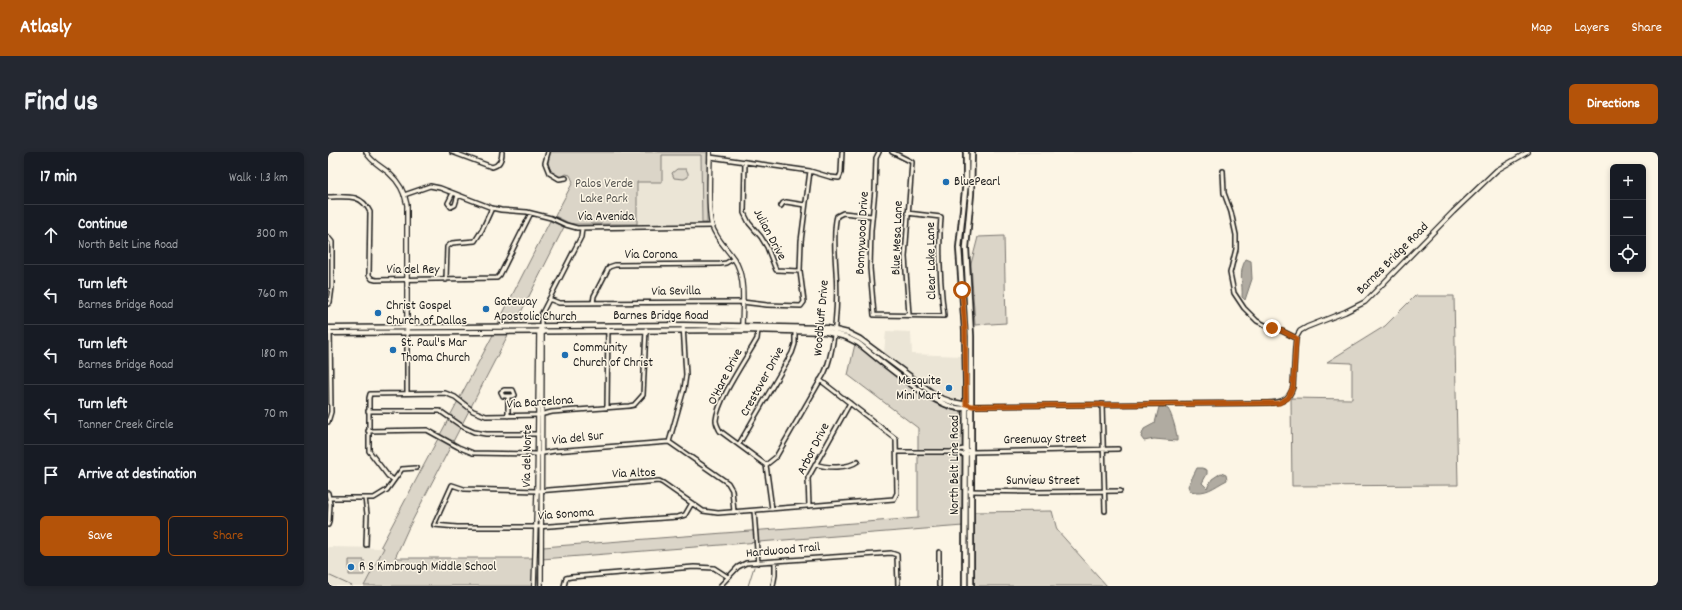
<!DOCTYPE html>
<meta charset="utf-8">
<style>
:root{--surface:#171b24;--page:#242831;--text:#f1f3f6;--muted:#9ea1a6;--line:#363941;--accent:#b45309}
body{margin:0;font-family:Dekko,sans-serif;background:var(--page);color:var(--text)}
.controls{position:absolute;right:12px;top:12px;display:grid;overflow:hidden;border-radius:6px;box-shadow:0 2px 6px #0003}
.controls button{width:36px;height:36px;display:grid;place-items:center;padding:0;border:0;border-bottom:1px solid var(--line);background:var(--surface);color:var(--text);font:20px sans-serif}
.stop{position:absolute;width:12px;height:12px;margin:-9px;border:3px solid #b45309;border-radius:50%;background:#fff}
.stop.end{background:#b45309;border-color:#fff;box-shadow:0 1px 4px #0008}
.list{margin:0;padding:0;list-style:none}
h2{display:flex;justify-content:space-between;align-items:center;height:52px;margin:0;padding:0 16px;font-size:17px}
h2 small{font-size:13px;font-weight:400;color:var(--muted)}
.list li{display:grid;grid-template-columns:26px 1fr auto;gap:12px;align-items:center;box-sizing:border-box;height:60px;padding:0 16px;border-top:1px solid var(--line)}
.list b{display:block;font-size:15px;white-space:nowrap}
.list p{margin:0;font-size:13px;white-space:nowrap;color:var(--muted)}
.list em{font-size:13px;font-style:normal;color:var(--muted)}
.actions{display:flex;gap:8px;padding:12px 16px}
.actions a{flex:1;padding:9px 0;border:1px solid var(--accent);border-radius:6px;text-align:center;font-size:14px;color:var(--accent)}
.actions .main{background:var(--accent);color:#fff}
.icon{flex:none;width:22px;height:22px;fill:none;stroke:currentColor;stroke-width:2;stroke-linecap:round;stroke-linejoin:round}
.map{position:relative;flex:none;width:1330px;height:434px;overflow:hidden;border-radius:6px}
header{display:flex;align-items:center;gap:24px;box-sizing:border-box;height:56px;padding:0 20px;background:var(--accent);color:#fff}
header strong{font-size:19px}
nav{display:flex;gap:22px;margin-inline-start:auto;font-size:14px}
.intro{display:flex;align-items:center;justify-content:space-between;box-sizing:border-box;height:96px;padding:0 24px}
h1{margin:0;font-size:28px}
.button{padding:10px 18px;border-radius:6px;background:var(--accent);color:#fff;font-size:14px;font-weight:700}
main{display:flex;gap:24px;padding:0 24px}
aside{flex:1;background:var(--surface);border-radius:6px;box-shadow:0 2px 6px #0003}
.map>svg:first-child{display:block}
.built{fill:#ebe5d6}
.green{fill:#dbd5c8;stroke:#7c7872}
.water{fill:#b0aba1;stroke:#75726c}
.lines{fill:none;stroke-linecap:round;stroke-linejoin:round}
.stream{stroke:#75726c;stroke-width:1}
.minor-casing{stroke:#1c1c1c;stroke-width:6}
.tertiary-casing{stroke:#1c1c1c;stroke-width:6}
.secondary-casing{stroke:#1c1c1c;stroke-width:7}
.primary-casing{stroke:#1c1c1c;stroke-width:8}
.minor{stroke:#fcf5e5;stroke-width:3}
.tertiary{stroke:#fcf5e5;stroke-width:3.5}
.secondary{stroke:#fcf5e5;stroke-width:4}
.primary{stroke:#fcf5e5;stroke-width:4.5}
.route{stroke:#b45309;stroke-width:5}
.poi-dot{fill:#1f6fb2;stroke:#fcf5e5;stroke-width:1.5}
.labels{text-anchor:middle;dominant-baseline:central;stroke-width:3;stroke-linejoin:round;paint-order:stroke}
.poi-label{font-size:13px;fill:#1c1c1c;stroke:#fcf5e5;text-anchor:start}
.park-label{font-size:13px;fill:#555450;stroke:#fcf5e5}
.street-label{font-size:13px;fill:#1c1c1c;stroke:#fcf5e5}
</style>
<header>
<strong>Atlasly</strong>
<nav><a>Map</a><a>Layers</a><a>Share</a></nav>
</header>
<div class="intro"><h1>Find us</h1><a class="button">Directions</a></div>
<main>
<aside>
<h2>17 min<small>Walk · 1.3 km</small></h2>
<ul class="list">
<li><svg class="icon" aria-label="ahead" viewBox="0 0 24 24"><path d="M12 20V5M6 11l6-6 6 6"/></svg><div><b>Continue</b><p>North Belt Line Road</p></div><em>300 m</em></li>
<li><svg class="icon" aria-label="left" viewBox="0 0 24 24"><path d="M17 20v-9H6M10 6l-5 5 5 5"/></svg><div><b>Turn left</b><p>Barnes Bridge Road</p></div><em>760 m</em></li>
<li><svg class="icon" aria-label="left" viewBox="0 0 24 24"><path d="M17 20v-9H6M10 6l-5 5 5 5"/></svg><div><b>Turn left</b><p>Barnes Bridge Road</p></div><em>180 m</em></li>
<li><svg class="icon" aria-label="left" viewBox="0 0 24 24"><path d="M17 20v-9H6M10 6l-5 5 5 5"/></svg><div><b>Turn left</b><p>Tanner Creek Circle</p></div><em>70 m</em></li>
<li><svg class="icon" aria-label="arrive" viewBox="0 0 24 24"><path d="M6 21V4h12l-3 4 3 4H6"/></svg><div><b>Arrive at destination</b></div></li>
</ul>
<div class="actions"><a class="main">Save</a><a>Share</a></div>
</aside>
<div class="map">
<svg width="1330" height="434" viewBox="0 0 1330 434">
<rect width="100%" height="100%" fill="#fcf5e5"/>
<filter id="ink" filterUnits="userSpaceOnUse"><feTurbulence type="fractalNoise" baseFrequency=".025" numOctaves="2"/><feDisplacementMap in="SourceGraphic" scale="8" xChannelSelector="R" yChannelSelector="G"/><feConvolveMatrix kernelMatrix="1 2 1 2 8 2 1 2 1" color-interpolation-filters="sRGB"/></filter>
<g filter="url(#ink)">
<path class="built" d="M666,0h138v1h-138z
M334,3h39l1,68 -65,1v-42l25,-1z
M558,179l25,1 1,22 50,2 1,42 -7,1 -21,-7 -9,-5 -42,-34z
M0,395l56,1 -20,38h-36z"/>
<path class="green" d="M223,0h156v71h-5l-1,-68h-39v27h-25v42h-62l-6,-1 -14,-7 18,-34 -3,-7 -4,-1 -5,3c-13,-6 -15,-12 -10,-25z
M349,17h9l2,4v4l-4,2 -10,-1 -2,-5z
M222,69l14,6 -50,99 -17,-1z
M676,84l2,87 -31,2 -4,-61 7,-27z
M1087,144h39l4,189 -166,1 -1,-88 61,1v-36l-25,-1 58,-36z
M166,181h15l-101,196 -13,29h138l-1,28h-168l20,-38 -3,-2z
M527,192l79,58 15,7 15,4 -1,113 -421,33 1,-12 375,-29v-90l-70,-53z
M724,359l5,19 50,56h-133v-74z
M21,408h15v15h-15z"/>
<path class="water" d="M918,107l5,2 1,18 -7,21 -3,-3c1,-13 -4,-25 4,-38z
M831,255c3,0 7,0 9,2 4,5 10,27 9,32l-23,-2 -10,2 -3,-4 3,-8 11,-6z
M869,316h5l5,2v4l-5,9 5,5 5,-9 9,-6 5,2 1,5c-14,7 -20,15 -37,11l-2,-5z"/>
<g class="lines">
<path class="stream" d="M0,423l24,11
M209,434l1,-17
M420,434l6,-19"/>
<g class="minor-casing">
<path id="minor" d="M124,0l40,15c8,-2 10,-8 10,-15
M220,0l-3,11 4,10 10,6 7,-1
M551,0l-3,6 -1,32 -4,40 -1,38 4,47 70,1c-4,-34 -6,-66 -3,-99l-34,-4
M564,0l20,10 -7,95 4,58
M382,5l100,14 20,6 9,1 2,-5 1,-21
M417,10l-1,51 5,10 12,14 6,10 9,23 24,1
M895,19l1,22 7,19 5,23v14l-6,24 4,20 10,15 13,13 10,5 15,5 14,7
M125,41l-5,10 3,4 4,-2 3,-10
M76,43l26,-9 10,2 52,20 9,2 26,2 24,6 15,7 11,3 135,-2
M0,45c18,0 33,-4 42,15l-1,63 3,4 4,1 121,-2 3,-3 31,-62
M453,54l2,-3 3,-1 19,3
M0,85l4,5v45l-2,15 -2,2
M118,128l1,-33 5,-4 23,-2 7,-11 10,-22
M221,147l10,4 183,-1 25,3 34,1 3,-4 -4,-31 1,-30 9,-70
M265,151l1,-7 15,-29 6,-2 105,-1 6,-1 7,-4
M213,175v-12l40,-78 1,-9
M430,178l-1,9c-11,20 -39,60 -41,81 0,4 2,7 4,11l46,34 6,44
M79,180v61
M176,238h9l2,5 -3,1h-9l-2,-4z
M180,244v20
M774,252l3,107
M279,256l1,-82
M40,259h72l23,16 11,5 12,2h52
M0,270l3,-10 -1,-84
M40,279l59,-1 31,17 15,6 65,1 16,-3 115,-9 59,41 4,7 2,22
M341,290l15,-53 2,-14 -3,-50
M411,292l53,-91 3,-9v-13
M569,300h53l16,3 6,-3 146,-3
M623,300c8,-3 13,-4 21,0
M487,312c11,4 33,5 43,-3
M438,313l10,-8 48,-83c12,-25 14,-75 12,-103 -1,-15 -3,-42 1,-55l6,-3 29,3
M66,328l-6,-4 -19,-25v-53l1,-4 75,-1 10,4 18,14 13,5 53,-1 13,-3 77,-6 5,-1 9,-10 3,-66
M641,339l67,1 84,-1
M0,341l2,11 -1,18 -1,3
M1,346h45l13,-8 15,-21 14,-1
M37,346l2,16 -1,31
M364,351l-7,12 -7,2 -142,10h-79l-23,-2 18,-40 12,4 73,2 122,-10 4,2 40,28 15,2 176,-14 3,-6 -1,-54 -76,-59
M481,354l-1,-28 42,-75
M426,359l4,52
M611,400v34
M236,434l2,-8 5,-1 123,-10 20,1 14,9
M392,434l18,-19 8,-4 145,-10 6,2 1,31
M445,434l2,-11v-14"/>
</g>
<g class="tertiary-casing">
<path id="tertiary" d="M38,0c5,10 15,14 23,21 9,8 16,20 18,32v127
M382,0c0,19 -3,57 2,74 5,15 18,25 25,38 9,19 5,45 5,64
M644,254l295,-3c13,0 22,-2 26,-16l2,-39 1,-10 4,-7 7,-4 38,-15 20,-10 88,-90 44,-42 31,-18
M206,434l3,-95 2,-160 2,-4
M213,434l1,-257"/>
</g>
<g class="secondary-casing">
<path id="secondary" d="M0,176l355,-3 144,3 21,5 12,6 78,58 14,5 17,3
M0,181l414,-3 84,2 20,5 12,6c21,16 86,75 111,64"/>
</g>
<g class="primary-casing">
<path id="primary" d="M637,434l1,-204 -1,-52 -6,-82 7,-67v-29
M643,434v-250l-5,-88 5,-54 1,-42"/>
</g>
<use href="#minor" class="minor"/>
<use href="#tertiary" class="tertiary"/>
<use href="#secondary" class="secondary"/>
<use href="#primary" class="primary"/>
</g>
</g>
<g class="lines" filter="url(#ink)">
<path class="route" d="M634,138l3,40 1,74 6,2 307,-3 9,-5 5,-11 3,-49 -14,-7 -10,-3"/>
</g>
<g class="poi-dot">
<circle cx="618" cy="30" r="4"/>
<circle cx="158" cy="157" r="4"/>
<circle cx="50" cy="161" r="4"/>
<circle cx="65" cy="198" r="4"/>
<circle cx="237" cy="203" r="4"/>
<circle cx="621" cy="236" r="4"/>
<circle cx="23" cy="415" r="4"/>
</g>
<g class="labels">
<g class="poi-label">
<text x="626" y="30">BluePearl</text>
<text x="166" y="150">Gateway<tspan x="166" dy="15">Apostolic Church</tspan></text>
<text x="58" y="154">Christ Gospel<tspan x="58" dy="15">Church of Dallas</tspan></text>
<text x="73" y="191">St. Paul's Mar<tspan x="73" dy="15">Thoma Church</tspan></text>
<text x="245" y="196">Community<tspan x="245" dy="15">Church of Christ</tspan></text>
<text x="613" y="229" text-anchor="end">Mesquite<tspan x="613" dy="15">Mini Mart</tspan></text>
<text x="31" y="415">R S Kimbrough Middle School</text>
</g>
<g class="park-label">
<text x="276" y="32">Palos Verde<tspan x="276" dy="15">Lake Park</tspan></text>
</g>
<g class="street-label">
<text x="278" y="65">Via Avenida</text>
<text transform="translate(535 81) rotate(-87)">Bonnywood Drive</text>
<text transform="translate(441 83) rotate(62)">Julian Drive</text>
<text transform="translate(570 86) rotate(-88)">Blue Mesa Lane</text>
<text x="323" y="103">Via Corona</text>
<text transform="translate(1065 107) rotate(-45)">Barnes Bridge Road</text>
<text transform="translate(604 109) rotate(-91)">Clear Lake Lane</text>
<text x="85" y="118">Via del Rey</text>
<text transform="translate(348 140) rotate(-1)">Via Sevilla</text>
<text x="333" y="164">Barnes Bridge Road</text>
<text transform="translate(494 166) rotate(-85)">Woodbluff Drive</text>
<text transform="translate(398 225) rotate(-63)">O'Hare Drive</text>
<text transform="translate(435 230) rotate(-61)">Crestover Drive</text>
<text transform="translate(212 251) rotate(-4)">Via Barcelona</text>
<text transform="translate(250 287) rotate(-6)">Via del Sur</text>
<text transform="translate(717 288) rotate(-1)">Greenway Street</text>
<text transform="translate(486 297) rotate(-63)">Arbor Drive</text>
<text transform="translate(200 304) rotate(-89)">Via del Norte</text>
<text transform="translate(627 313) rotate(-90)">North Belt Line Road</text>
<text transform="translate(306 322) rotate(-2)">Via Altos</text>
<text x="715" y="329">Sunview Street</text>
<text transform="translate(238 363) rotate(-4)">Via Sonoma</text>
<text transform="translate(455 399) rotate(-5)">Hardwood Trail</text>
</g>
</g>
</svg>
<div class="controls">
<button>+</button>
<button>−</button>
<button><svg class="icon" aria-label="locate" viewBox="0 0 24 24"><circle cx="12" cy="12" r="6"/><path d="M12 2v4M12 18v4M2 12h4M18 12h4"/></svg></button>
</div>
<div class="stop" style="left:634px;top:138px"></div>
<div class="stop end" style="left:944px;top:176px"></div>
</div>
</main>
